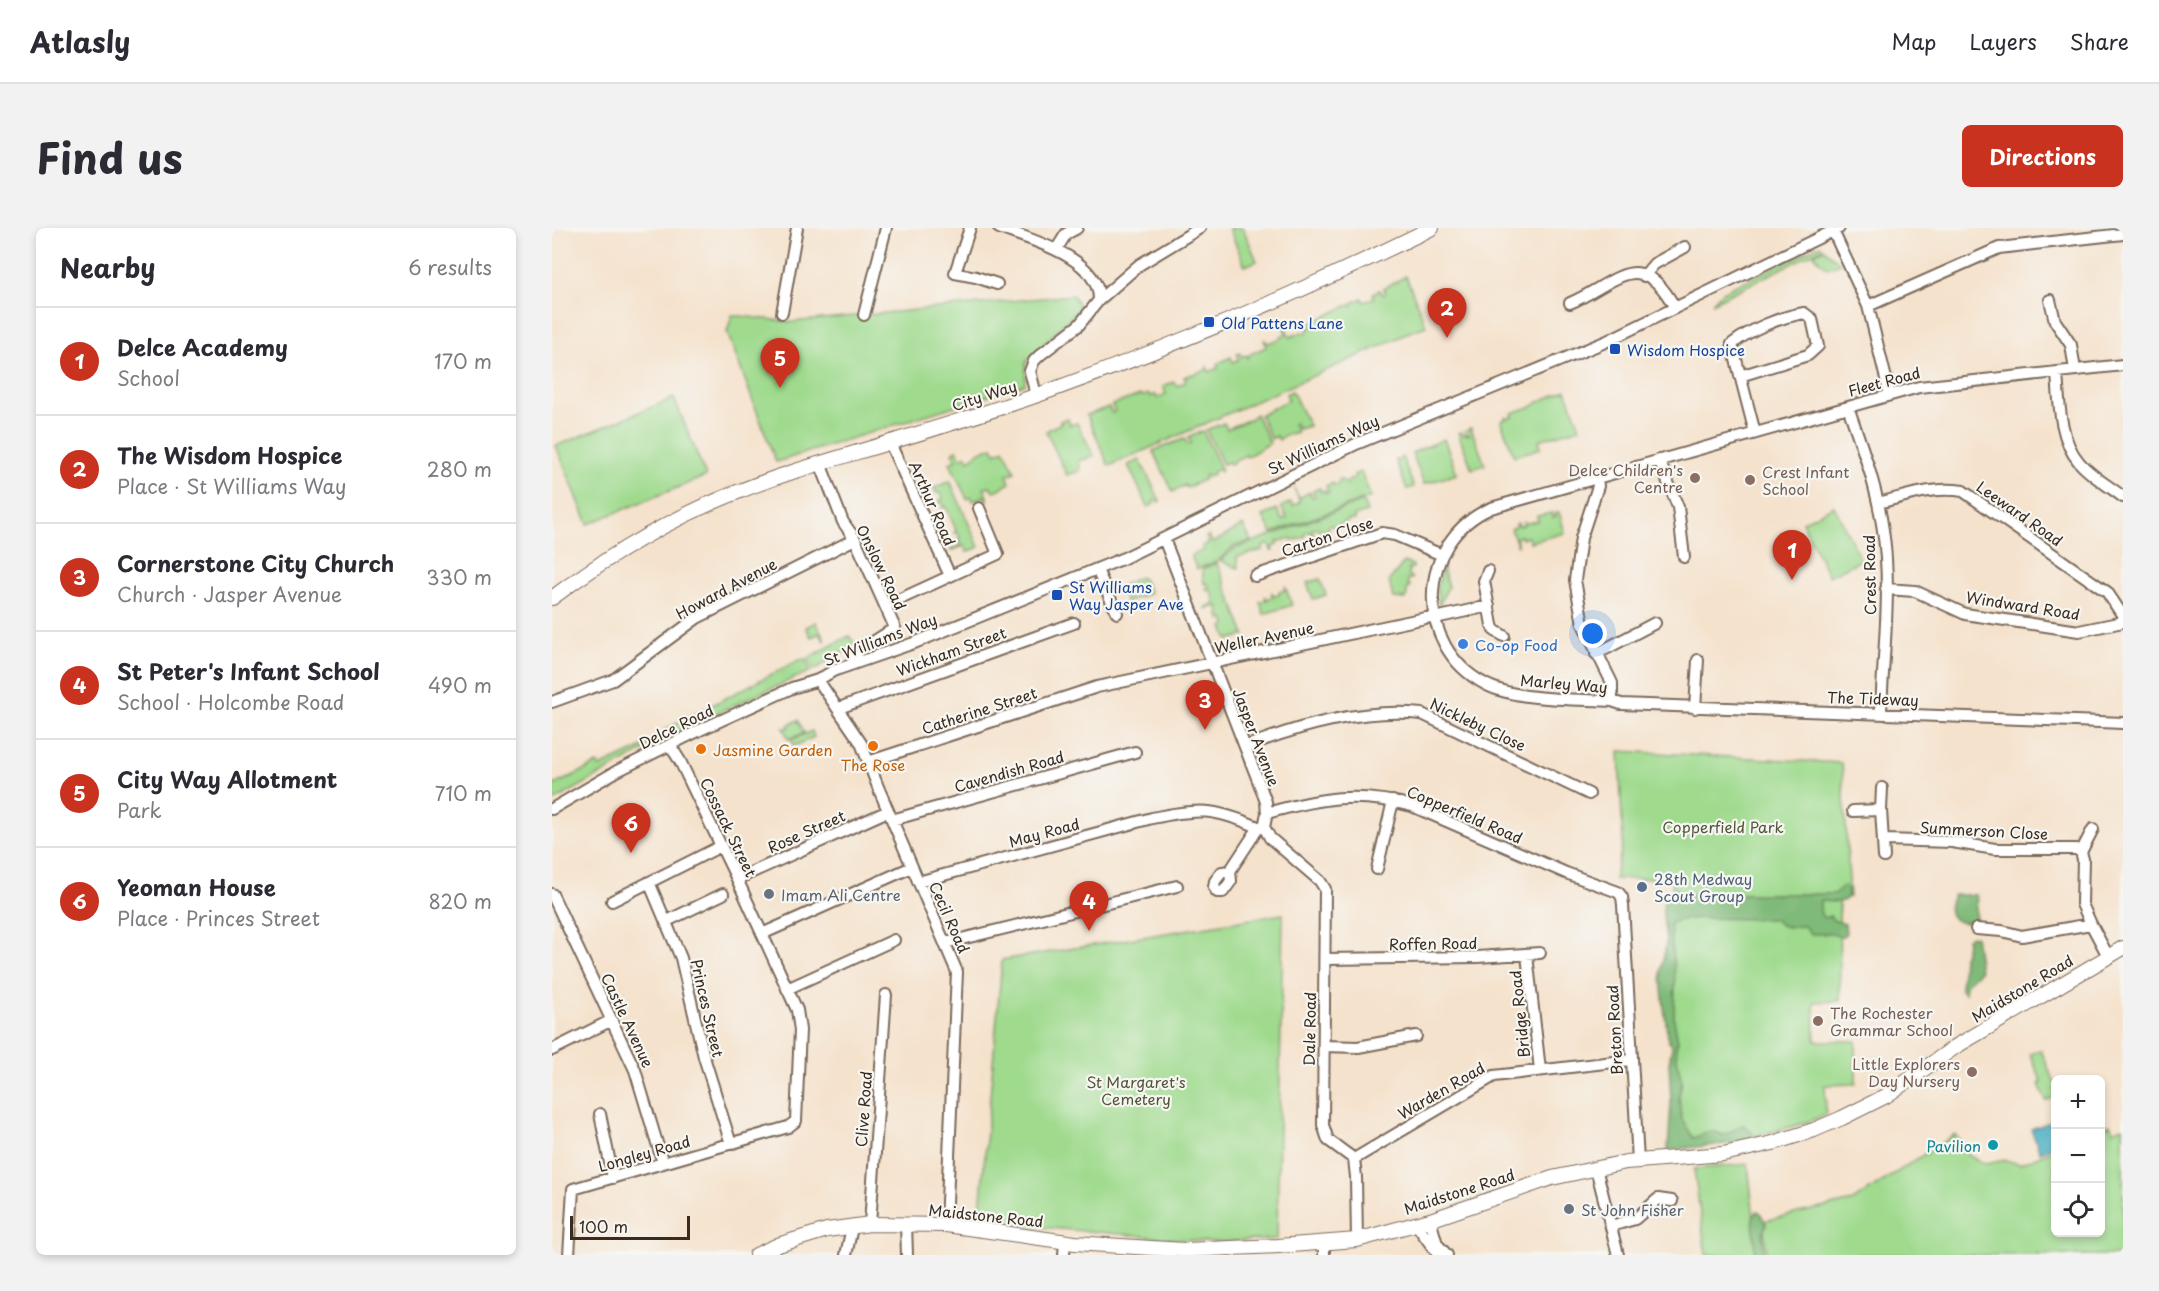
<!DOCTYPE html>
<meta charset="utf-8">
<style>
:root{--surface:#fff;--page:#f2f2f3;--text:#2b2b33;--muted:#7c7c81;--line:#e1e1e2;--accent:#c8321e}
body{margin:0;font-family:"Playpen Sans",sans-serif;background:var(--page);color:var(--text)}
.controls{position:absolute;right:18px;bottom:18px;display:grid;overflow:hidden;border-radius:9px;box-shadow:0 3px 9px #0003}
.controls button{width:54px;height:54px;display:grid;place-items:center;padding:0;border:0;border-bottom:2px solid var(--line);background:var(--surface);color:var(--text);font:30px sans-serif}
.scale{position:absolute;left:18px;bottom:15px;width:120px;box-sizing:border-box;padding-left:6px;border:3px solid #3b2a1e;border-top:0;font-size:16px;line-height:21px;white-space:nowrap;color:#3b2a1e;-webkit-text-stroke:4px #f6f6f2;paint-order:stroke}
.you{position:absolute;left:1041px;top:406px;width:21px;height:21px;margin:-15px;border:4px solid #fff;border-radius:50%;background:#1a73e8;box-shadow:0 0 0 9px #1a73e833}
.badge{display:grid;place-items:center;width:39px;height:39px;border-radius:50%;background:var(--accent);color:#fff;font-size:20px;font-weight:700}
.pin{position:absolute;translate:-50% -50px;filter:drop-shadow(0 2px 3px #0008)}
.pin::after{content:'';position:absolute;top:32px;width:21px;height:18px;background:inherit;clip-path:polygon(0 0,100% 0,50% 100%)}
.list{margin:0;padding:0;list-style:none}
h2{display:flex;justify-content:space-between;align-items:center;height:78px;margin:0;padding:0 24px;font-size:26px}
h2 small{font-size:20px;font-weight:400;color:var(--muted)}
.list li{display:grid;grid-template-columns:39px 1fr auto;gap:18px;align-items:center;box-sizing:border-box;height:108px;padding:0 24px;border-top:2px solid var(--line)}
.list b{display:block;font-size:22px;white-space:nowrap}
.list p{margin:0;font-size:20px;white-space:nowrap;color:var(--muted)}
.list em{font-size:20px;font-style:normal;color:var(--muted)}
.icon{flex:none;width:33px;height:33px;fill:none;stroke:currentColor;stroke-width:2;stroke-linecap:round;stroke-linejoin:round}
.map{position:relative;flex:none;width:1571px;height:1027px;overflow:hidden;border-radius:9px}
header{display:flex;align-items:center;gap:36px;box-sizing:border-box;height:84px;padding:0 30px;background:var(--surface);border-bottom:2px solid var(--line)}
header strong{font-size:28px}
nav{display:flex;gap:33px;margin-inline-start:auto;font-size:21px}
.intro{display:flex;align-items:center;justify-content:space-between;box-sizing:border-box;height:144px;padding:0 36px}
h1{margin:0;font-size:42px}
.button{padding:15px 27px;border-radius:9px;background:var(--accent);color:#fff;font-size:21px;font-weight:700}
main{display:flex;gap:36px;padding:0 36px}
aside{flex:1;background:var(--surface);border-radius:9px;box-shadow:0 3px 9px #0003}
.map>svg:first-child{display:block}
.green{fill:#9fda8d;stroke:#6d8256;stroke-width:1.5}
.forest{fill:#7fba78;stroke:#5d724b;stroke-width:1.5}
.water{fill:#42adc1;stroke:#3e6c70;stroke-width:1.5}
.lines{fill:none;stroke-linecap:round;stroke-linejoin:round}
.minor-casing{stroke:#7c6a5b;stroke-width:14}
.major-casing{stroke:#7c6a5b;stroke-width:16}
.minor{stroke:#fff;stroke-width:10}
.major{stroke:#fff;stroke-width:14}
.transit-dot{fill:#1a4fb4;stroke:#f6f6f2;stroke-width:2}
.education-dot{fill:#8d6e63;stroke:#f6f6f2;stroke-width:2}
.shop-dot{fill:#3f7fe0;stroke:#f6f6f2;stroke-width:2}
.food-dot{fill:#e8710a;stroke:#f6f6f2;stroke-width:2}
.service-dot{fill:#5c6f8a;stroke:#f6f6f2;stroke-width:2}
.worship-dot{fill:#6b7280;stroke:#f6f6f2;stroke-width:2}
.culture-dot{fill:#0f9aa8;stroke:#f6f6f2;stroke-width:2}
.labels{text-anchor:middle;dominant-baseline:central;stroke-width:4.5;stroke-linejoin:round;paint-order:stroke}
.transit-label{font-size:15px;fill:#164399;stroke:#f6f6f2;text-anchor:start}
.street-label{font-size:15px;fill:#3b2a1e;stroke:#f6f6f2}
.education-label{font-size:15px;fill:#785e54;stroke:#f6f6f2;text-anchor:end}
.shop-label{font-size:15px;fill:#366cbe;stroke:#f6f6f2;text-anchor:start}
.food-label{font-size:15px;fill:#c56008;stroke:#f6f6f2;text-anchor:start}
.park-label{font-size:15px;fill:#54563a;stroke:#f6f6f2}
.service-label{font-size:15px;fill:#4e5e75;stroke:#f6f6f2;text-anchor:start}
.worship-label{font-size:15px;fill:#5b616d;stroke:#f6f6f2;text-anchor:start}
.culture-label{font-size:15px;fill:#0d838f;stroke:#f6f6f2;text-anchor:end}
</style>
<header>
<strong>Atlasly</strong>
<nav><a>Map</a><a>Layers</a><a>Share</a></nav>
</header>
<div class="intro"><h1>Find us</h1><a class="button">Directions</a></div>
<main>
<aside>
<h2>Nearby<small>6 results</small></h2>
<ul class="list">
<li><span class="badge">1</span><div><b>Delce Academy</b><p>School</p></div><em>170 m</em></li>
<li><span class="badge">2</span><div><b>The Wisdom Hospice</b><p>Place · St Williams Way</p></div><em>280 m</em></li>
<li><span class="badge">3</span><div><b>Cornerstone City Church</b><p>Church · Jasper Avenue</p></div><em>330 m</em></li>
<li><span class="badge">4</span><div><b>St Peter's Infant School</b><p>School · Holcombe Road</p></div><em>490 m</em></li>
<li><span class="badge">5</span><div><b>City Way Allotment</b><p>Park</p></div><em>710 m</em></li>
<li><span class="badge">6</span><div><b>Yeoman House</b><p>Place · Princes Street</p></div><em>820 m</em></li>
</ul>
</aside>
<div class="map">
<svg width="1571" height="1027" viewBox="0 0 1571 1027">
<rect width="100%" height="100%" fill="#f6f6f2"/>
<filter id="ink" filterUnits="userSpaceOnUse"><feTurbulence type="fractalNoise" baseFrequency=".0167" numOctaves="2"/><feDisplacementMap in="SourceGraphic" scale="12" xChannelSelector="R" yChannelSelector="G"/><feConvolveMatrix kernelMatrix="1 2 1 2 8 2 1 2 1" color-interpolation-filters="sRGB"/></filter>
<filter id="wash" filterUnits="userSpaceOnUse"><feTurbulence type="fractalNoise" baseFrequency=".008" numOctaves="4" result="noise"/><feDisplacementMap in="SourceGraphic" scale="24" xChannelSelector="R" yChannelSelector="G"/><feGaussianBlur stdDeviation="1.35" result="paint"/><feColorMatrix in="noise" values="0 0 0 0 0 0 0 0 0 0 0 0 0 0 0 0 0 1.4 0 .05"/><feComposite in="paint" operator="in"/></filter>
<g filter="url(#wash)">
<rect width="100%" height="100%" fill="#f5e2cc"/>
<path class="green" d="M677,0h14l14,33 -12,5z
M1268,17l3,3 -111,55 10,-11z
M1272,21l14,12 2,2 -12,5 -9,-7 -5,-7z
M854,48l20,50 -22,8v1l-41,19 -254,112 -22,-51 22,-8 3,6 3,-2 -3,-6 28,-10 4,1 5,-2 2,3 4,-3 2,4 9,-4 -3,-8 11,-4 2,4 10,-4 -2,-5 22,-7 1,-3 2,5 9,-4 -1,-4 14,-7 2,5 6,-2 -2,-6 3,-1 2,4 4,-2 1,3 3,-4 16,-7 -2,-8 3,4 14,-4v-3l5,-2 -3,-9 1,-1 6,13 12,-5 2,2 4,-2 -1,-3 6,-3 -2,-3 38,-18 3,1v-3l10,-5 2,4 10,-4 -1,-5 7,-3 2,4h3l-1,-6z
M521,67l7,13 -54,54 -1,22 -249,78 -49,-130 5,-17 59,7z
M1014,162l14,38 -41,12 2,8 -27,8 -13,-35 5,-3 -1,-3 2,3 6,-2 -1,-3 21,-7 7,-5z
M740,163l17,35 -11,3 -3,-6 -2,1 4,8 -12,3 -6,5 -2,-4 -6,3 -11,-24 28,-15 -2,-6z
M122,170l32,78 -118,48 -32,-78z
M704,186l14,29 -23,14 -1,-2 -11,5 -1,3 -3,2 -2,-3 -6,2 -17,-34 18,-7 3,6 23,-10z
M516,190l2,7 7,-2 17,33 -15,5 1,10 -13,4 -21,-44 15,-8 -1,-2z
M919,200l14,37 -13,4 -14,-36 3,-1 2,3 3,-1 -1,-4 1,4 3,1 -1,-6z
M651,203l19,39 -2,2 -2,-3 -6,4 1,2 -5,2 -1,-2 -3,1 1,3 -18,9 -2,-3 -12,7 -20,-41 31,-12 4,5 3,-1 -3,-6z
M892,211l13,35 -33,10 -12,-31z
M441,219l3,6 8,-4 11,23 -8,3 3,8 -16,9 -4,-6 -6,2 4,12 -2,1 -2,-5 -11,5 -2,-4 -4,2 -17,-36 6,-3 -3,-7 4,-3 4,8 5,-3 3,5 6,-4 3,-4z
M850,229l12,30 -7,2 -12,-30 2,2z
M588,232l20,41 -2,1 -2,-2 -3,1 1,3 -6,3 -20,-42z
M809,244l10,25 -99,36 -9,-17 14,-7 5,11 5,-2 -6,-11 10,-5 2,4 7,-4 -6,-14 5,10 11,-6 2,5 3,-1 -2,-5 7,-3 1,4 4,-2 1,3 3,-1 -3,-6 7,-3 1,3 3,-1 3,-6 7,5 2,-4 6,-2 -1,-4z
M398,253l29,66 -12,5 -3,-6 -13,5 -1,-1 11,-5 -2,-2 2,-2 -1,-3 -3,1 3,-2 -2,-4h-4l2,-3 -10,-23 -4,1 2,-2 -1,-3h-3l-1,-2 4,-2 -2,-6h-5l-2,-5z
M811,273l4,11 -13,4 1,4 -3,-1 -19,8 -2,-2 -3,1 1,3 -10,2 -1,-3 -6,1 2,7h-2l-3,-5 -4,1v5l-13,4 -1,-3 -14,4 1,3 -6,2 1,4h-2l-2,-7 -6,2v4l-26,7 1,11 -18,-7 14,-12z
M1282,278l27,54 -32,16 -27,-54z
M1007,284l6,21 -35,9 -2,-5 -6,2 -1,-3 -5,2 2,9 -7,-18 5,-3 -1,-2 3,-1 1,3 5,-1 -1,-4 3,2 12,-2 -1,-5 15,-3 1,4 3,-1v-3z
M691,297l8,16 -18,6 -15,14 -21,8 -6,-13 13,-6 -2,-4 7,-3 -3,-6 3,-1 4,7z
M852,334l9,3v3h-4v8l3,1v2h-4v6l3,1h-3l-2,13 -13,-1 -4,-17z
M665,335l28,72 -17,5 -5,-13 3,-2 -2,-6 -4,1 -2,-14 -12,3v-2l9,-4 -4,-13 -4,1 -1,-3 3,-2 -1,-3 -4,1 -2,-15z
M891,340l5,19 -9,18 -2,-19z
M588,349l3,2 7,14 -24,9 -6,-16z
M768,351l6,16 -13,4 -6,-16z
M733,358l7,19 -28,9 -4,-12 6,-2 -1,-4 2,3 5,-2v-4l2,3 5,-1v-3l6,-2z
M264,394l9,18 -1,1 -4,-8 -9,4 -5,-10z
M297,408l7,9 -42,25 -6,-12z
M253,431l6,12 -117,52 -26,14 -4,-7 135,-70z
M246,492l6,13 -16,6 -5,-12 2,2 4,-2 -1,-2z
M260,503l2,6 -20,9 -3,-6z
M106,512l-1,3 -105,59v-16l45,-22 3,3z
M1067,523l223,12 8,134h-177l-1,-19 -58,1 9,-35z
M1287,671l1,102 -26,1 1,39h41v43l-31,1 1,30c-48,19 -97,27 -148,32l-12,-243z
M731,686l-6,325 -64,3 -234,-20 23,-262z
M1489,822l13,32h1v15l-9,4 -7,-17 3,-1 -12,-29z
M1558,896l3,7 10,-4v128h-356l-4,-34 90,-20 102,-67 14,22 17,8 19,-4 15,4 35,-15 1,83h44l1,-102 1,-2z
M1196,936l10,91h-52l-12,-86z"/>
<path class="forest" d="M1292,658l4,2v9c-7,8 -17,4 -27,4l-1,6 1,8 4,3 5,-2 3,4 12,4 1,10 -5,3 -9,-3h-21l-7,-8c-12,0 -21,4 -30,-7 -19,1 -93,-5 -104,5l5,57 -1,39 4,21 -2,6 2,18 4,16 -3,15 2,21 12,21c12,-4 18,-10 30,-3 9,-2 13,-9 21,-10l9,9 -1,7 -84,9 3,-48 -2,-38 3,-18 -4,-5c-2,-22 -6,-44 -7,-66 0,-11 4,-21 5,-32 0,-15 -7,-32 0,-46h7v-7l3,-1 4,5h154z
M1402,667h22l2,5 -2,6v14c-19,9 -35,-6 -22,-25z
M1419,708h4l5,35 -14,13 -1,9 -4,-3 2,-34 3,-4 1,-14z
M1205,983l3,1 6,12 -3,10 1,21h-8l-1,-3 -2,-35z"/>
<path class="water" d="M1503,892v26l-15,6 -9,-23z"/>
</g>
<g filter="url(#ink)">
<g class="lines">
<g class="minor-casing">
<path id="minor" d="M418,0l-15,45 21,4 21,7
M447,0c33,12 101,30 100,72
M1281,3l35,75 22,89
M504,22l10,-16 11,-6
M1092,48l10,-12 31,-17
M1498,72l5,21 16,24 4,25
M1018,75c45,-19 71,-59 105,5
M1316,78l131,-58 124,-14
M230,85l15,-85
M312,87l22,-87
M1571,137l-204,22 -428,121c-75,33 -78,138 -6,176 31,17 91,15 127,17l9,3c168,7 335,12 502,19
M1505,144c2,28 2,67 22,90 12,14 30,24 44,35
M1188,148l68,-21 10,-9 -6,-27 -8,-6c-24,4 -53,16 -72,31l23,89
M484,167l-6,-24 4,-10 6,-6 39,-30 20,-25 40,-35 61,-37
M1296,179c14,40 29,80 35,123 9,59 0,122 -2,182
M338,215l60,133
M1107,232l19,47 6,50
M268,235l23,59 12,17 40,89 -42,27v9
M1045,250l1,8 -17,52 -6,42 8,44 29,59v18
M1326,275c29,-7 56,-17 85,-12l144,101 16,24
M612,311l95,244 7,19 1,11
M545,342l20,43
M936,343l-4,10 8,44 2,5 10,6
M703,348l127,-43 13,2 47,20
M1334,361l29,2 50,23 114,17 44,-9
M333,378l113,-52 -19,-46
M883,390l54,-12
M1044,426l59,-31
M266,452l43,63 17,44 79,185 -11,253
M0,474l61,-22 84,-62 158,-79
M287,480l235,-85
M1143,480l3,-48
M693,519c53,-21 119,-39 177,-33l167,80
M316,534l229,-75 338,-71
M1330,560l-1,22 3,47
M0,581l65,-38 83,-41 92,-42 26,-8 15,-9 81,-28 210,-85 232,-114 249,-102 234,-114
M1301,583l28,-1
M340,592l243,-68
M712,599l3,-14c54,-15 90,-22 145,-7l154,67 52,19 4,5 1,8 15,256
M1332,612l68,2 43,7h81l5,3 2,7 -1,45 9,20
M1529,624l12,-23
M825,641l16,-68
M678,643l1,10 -8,11h-6l-3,-5 1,-6 7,-9 8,-1 29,-44
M185,651l151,-68
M97,654l32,76 23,99 27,87
M366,654l234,-64c46,-10 62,-10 106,9h6l6,11 50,43 5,8 -2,236 5,15 26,19
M0,666l83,176 28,93
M60,673l109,-55
M115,693l56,-27
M1424,701l26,2 20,5 69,-12 17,32
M210,706l150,-67
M393,715l232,-57
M975,727l13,115
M773,731l152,-2 63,-4
M235,761l107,-49
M772,818l34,1 58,-11
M0,822l60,-30
M48,886l13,64
M1044,940l22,87
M878,992l7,24 10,11
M318,996l16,-229
M354,996l1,31
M864,996l21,29
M1059,998l24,-7 23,-20 14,2
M805,1012l-1,-63 -2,-18 140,-83 137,-16
M17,1027l4,-66 215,-62 8,-6 4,-91 -3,-20 -60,-131 -57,-118 -10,-16
M294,1027l5,-23 -1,-6
M512,1027l1,-14
M772,1027v-13"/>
</g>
<g class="major-casing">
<path id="major" d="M0,370c57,-43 118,-79 183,-105 51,-21 104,-35 156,-51 49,-15 98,-30 147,-47 134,-48 266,-104 394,-167
M204,1027l22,-10 49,-15 43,-6 76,1 129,18 76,5 34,2 93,-4 79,-6 73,-20 122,-42 74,-16 97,-8 50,-11 41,-13 28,-12 44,-22 69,-49 168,-99"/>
</g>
<use href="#minor" class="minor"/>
<use href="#major" class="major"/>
</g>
</g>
<g class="transit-dot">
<rect x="651" y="88" width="12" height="12" rx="3"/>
<rect x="1057" y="115" width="12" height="12" rx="3"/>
<rect x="499" y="361" width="12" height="12" rx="3"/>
</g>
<g class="education-dot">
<circle cx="1143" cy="250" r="6"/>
<circle cx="1198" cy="252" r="6"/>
<circle cx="1266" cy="793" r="6"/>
<circle cx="1420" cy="844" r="6"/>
</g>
<circle class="shop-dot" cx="911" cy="416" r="6"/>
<g class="food-dot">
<circle cx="321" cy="518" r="6"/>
<circle cx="149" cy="521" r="6"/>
</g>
<circle class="service-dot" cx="1090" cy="659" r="6"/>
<g class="worship-dot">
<circle cx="217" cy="666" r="6"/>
<circle cx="1017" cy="981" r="6"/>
</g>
<circle class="culture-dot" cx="1441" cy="917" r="6"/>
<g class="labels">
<g class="transit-label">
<text x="669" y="94">Old Pattens Lane</text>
<text x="1075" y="121">Wisdom Hospice</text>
<text x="517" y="358">St Williams<tspan x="517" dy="17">Way Jasper Ave</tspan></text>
</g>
<g class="street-label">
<text transform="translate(1332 153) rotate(-15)">Fleet Road</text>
<text transform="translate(432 167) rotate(-18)">City Way</text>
<text transform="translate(771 216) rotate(-25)">St Williams Way</text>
<text transform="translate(381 275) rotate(66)">Arthur Road</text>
<text transform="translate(1468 285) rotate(35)">Leeward Road</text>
<text transform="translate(775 308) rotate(-18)">Carton Close</text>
<text transform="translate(330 339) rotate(64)">Onslow Road</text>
<text transform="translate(1317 347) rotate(-91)">Crest Road</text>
<text transform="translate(174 360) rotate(-28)">Howard Avenue</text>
<text transform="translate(1471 377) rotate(9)">Windward Road</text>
<text transform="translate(712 409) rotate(-12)">Weller Avenue</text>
<text transform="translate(328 411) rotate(-21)">St Williams Way</text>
<text transform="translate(399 423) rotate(-20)">Wickham Street</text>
<text transform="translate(1012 455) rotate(5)">Marley Way</text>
<text transform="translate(1321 470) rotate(2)">The Tideway</text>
<text transform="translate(427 482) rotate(-18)">Catherine Street</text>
<text transform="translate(926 496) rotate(25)">Nickleby Close</text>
<text transform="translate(124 498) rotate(-26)">Delce Road</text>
<text transform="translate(705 509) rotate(69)">Jasper Avenue</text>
<text transform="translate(457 543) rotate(-16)">Cavendish Road</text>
<text transform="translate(913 586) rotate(23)">Copperfield Road</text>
<text transform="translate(177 599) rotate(64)">Cossack Street</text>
<text transform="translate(1432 602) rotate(3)">Summerson Close</text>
<text transform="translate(254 603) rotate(-24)">Rose Street</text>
<text transform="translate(492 604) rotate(-15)">May Road</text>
<text transform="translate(398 689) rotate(66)">Cecil Road</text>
<text transform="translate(881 715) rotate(-1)">Roffen Road</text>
<text transform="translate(1470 760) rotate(-31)">Maidstone Road</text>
<text transform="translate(156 780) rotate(77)">Princes Street</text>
<text transform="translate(967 786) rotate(-96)">Bridge Road</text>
<text transform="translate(76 792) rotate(65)">Castle Avenue</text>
<text transform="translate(757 801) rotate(-89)">Dale Road</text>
<text transform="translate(1062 802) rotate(-93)">Breton Road</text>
<text transform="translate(889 862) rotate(-30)">Warden Road</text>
<text transform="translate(311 881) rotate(-86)">Clive Road</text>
<text transform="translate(92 925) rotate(-16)">Longley Road</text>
<text transform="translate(907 963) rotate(-18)">Maidstone Road</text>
<text transform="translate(434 987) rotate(6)">Maidstone Road</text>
</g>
<g class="education-label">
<text x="1131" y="241">Delce Children's<tspan x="1131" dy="17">Centre</tspan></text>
<text x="1210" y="243" text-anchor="start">Crest Infant<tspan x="1210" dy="17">School</tspan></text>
<text x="1278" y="784" text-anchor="start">The Rochester<tspan x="1278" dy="17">Grammar School</tspan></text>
<text x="1408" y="835">Little Explorers<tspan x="1408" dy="17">Day Nursery</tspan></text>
</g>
<g class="shop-label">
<text x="923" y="416">Co-op Food</text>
</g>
<g class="food-label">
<text x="161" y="521">Jasmine Garden</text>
<text x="321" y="536" text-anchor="middle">The Rose</text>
</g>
<g class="park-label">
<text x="1171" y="598">Copperfield Park</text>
<text x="584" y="853">St Margaret's<tspan x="584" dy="17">Cemetery</tspan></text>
</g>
<g class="service-label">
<text x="1102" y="650">28th Medway<tspan x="1102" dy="17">Scout Group</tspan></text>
</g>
<g class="worship-label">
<text x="229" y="666">Imam Ali Centre</text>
<text x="1029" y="981">St John Fisher</text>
</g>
<g class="culture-label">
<text x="1429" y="917">Pavilion</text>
</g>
</g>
</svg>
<div class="controls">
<button>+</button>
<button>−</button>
<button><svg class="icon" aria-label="locate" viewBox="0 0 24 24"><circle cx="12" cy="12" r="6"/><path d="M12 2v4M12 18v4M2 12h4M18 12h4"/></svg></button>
</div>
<div class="scale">100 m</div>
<div class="you"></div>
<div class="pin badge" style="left:1240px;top:352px">1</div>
<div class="pin badge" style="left:895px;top:110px">2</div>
<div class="pin badge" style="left:653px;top:502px">3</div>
<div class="pin badge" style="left:537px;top:703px">4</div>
<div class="pin badge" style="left:228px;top:160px">5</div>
<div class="pin badge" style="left:79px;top:625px">6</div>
</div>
</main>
